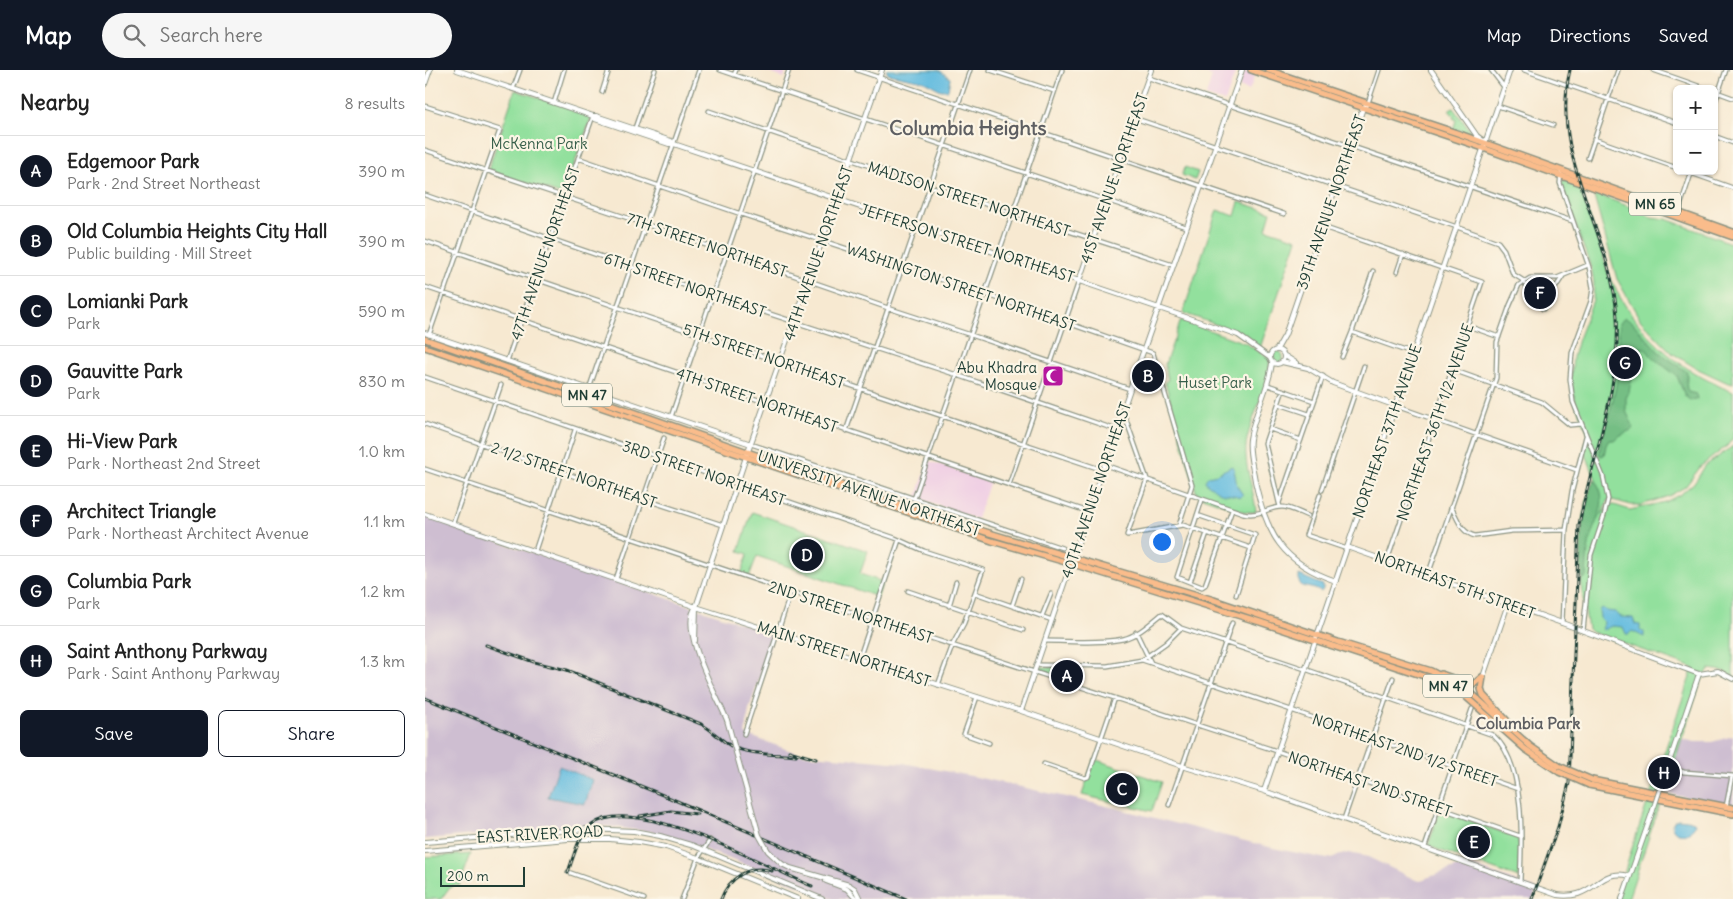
<!DOCTYPE html>
<meta charset="utf-8">
<style>
:root{--surface:#fff;--page:#f6f6f6;--text:#222;--muted:#767676;--line:#e0e0e0;--accent:#111827}
body{margin:0;font-family:Delius,sans-serif;background:var(--page);color:var(--text)}
.controls{position:absolute;right:15px;top:15px;display:grid;overflow:hidden;border-radius:8px;box-shadow:0 1px 4px #0004}
.controls button{width:45px;height:45px;display:grid;place-items:center;padding:0;border:0;border-bottom:1px solid var(--line);background:var(--surface);color:var(--text);font:25px sans-serif}
.scale{position:absolute;left:15px;bottom:12px;width:85px;box-sizing:border-box;padding-left:5px;border:2px solid #1f3d34;border-top:0;font-size:14px;line-height:18px;white-space:nowrap;color:#1f3d34;-webkit-text-stroke:4px #fcf5e5;paint-order:stroke}
.you{position:absolute;left:736px;top:471px;width:18px;height:18px;margin:-12px;border:4px solid #fff;border-radius:50%;background:#1a73e8;box-shadow:0 0 0 8px #1a73e833}
.badge{display:grid;place-items:center;width:32px;height:32px;border-radius:50%;background:var(--accent);color:#fff;font-size:16px;font-weight:700}
.pin{position:absolute;translate:-50% -50%;border:2px solid #fff;box-shadow:0 1px 5px #0006}
.list{margin:0;padding:0;list-style:none}
h2{display:flex;justify-content:space-between;align-items:center;height:65px;margin:0;padding:0 20px;font-size:21px}
h2 small{font-size:16px;font-weight:400;color:var(--muted)}
.list li{display:grid;grid-template-columns:32px 1fr auto;gap:15px;align-items:center;box-sizing:border-box;height:70px;padding:0 20px;border-top:1px solid var(--line)}
.list b{display:block;font-size:19px;white-space:nowrap}
.list p{margin:0;font-size:16px;white-space:nowrap;color:var(--muted)}
.list em{font-size:16px;font-style:normal;color:var(--muted)}
.actions{display:flex;gap:10px;padding:15px 20px}
.actions a{flex:1;padding:11px 0;border:1px solid var(--accent);border-radius:8px;text-align:center;font-size:18px;color:var(--accent)}
.actions .main{background:var(--accent);color:#fff}
.icon{flex:none;width:28px;height:28px;fill:none;stroke:currentColor;stroke-width:2;stroke-linecap:round;stroke-linejoin:round}
.map{position:relative;flex:none;width:1308px;height:829px;overflow:hidden}
header{display:flex;align-items:center;gap:30px;box-sizing:border-box;height:70px;padding:0 25px;background:var(--accent);color:#fff}
header strong{font-size:24px}
nav{display:flex;gap:28px;margin-inline-start:auto;font-size:18px}
.search{width:350px;height:45px;background:var(--page);display:flex;align-items:center;gap:12px;box-sizing:border-box;padding:0 18px;border-radius:28px;color:var(--muted);font-size:19px}
main{display:flex}
aside{flex:1;background:var(--surface)}
.map>svg:first-child{display:block}
.built{fill:#f0d0e4}
.industrial{fill:#cebed1}
.green{fill:#92e09d;stroke:#588e68}
.forest{fill:#75be84;stroke:#4a7e5c}
.water{fill:#62bbdf;stroke:#407c8a}
.lines{fill:none;stroke-linecap:round;stroke-linejoin:round}
.minor-casing{stroke:#8b9382;stroke-width:5.5}
.tertiary-casing{stroke:#8b9382;stroke-width:6}
.primary-casing{stroke:#8b9382;stroke-width:8}
.minor{stroke:#fff;stroke-width:3}
.tertiary{stroke:#fff;stroke-width:4}
.primary{stroke:#fabc8b;stroke-width:5}
.rail-casing{stroke:#1f3d34;stroke-width:3}
.rail{stroke:#fcf5e5;stroke-width:1;stroke-dasharray:4;stroke-linecap:butt}
.tertiary-bridge-casing{stroke:#8b9382;stroke-width:6;stroke-linecap:butt}
.primary-bridge-casing{stroke:#8b9382;stroke-width:8;stroke-linecap:butt}
.tertiary-bridge{stroke:#fff;stroke-width:4}
.primary-bridge{stroke:#fabc8b;stroke-width:5}
.labels{text-anchor:middle;dominant-baseline:central;stroke-width:4.5;stroke-linejoin:round;paint-order:stroke}
.shield{fill:#fcf5e5;stroke:#617469;stroke-width:1}
.shield-label{font-size:14px;font-weight:bold;fill:#1f3d34}
.park-label{font-size:15px;fill:#365e49;stroke:#fcf5e5}
.street-label{font-size:15px;fill:#1f3d34;stroke:#fcf5e5}
.poi-label{font-size:15px;fill:#1f3d34;stroke:#fcf5e5;text-anchor:end}
.neighbourhood-label{font-size:16px;font-weight:bold;fill:#5e5f62;stroke:#fcf5e5}
.district-label{font-size:20px;font-weight:bold;fill:#5e5f62;stroke:#fcf5e5}
</style>
<header>
<strong>Map</strong>
<div class="search"><svg class="icon" aria-label="search" viewBox="0 0 24 24"><circle cx="10" cy="10" r="6"/><path d="M15 15l6 6"/></svg>Search here</div>
<nav><a>Map</a><a>Directions</a><a>Saved</a></nav>
</header>
<main>
<aside>
<h2>Nearby<small>8 results</small></h2>
<ul class="list">
<li><span class="badge">A</span><div><b>Edgemoor Park</b><p>Park · 2nd Street Northeast</p></div><em>390 m</em></li>
<li><span class="badge">B</span><div><b>Old Columbia Heights City Hall</b><p>Public building · Mill Street</p></div><em>390 m</em></li>
<li><span class="badge">C</span><div><b>Lomianki Park</b><p>Park</p></div><em>590 m</em></li>
<li><span class="badge">D</span><div><b>Gauvitte Park</b><p>Park</p></div><em>830 m</em></li>
<li><span class="badge">E</span><div><b>Hi-View Park</b><p>Park · Northeast 2nd Street</p></div><em>1.0 km</em></li>
<li><span class="badge">F</span><div><b>Architect Triangle</b><p>Park · Northeast Architect Avenue</p></div><em>1.1 km</em></li>
<li><span class="badge">G</span><div><b>Columbia Park</b><p>Park</p></div><em>1.2 km</em></li>
<li><span class="badge">H</span><div><b>Saint Anthony Parkway</b><p>Park · Saint Anthony Parkway</p></div><em>1.3 km</em></li>
</ul>
<div class="actions"><a class="main">Save</a><a>Share</a></div>
</aside>
<div class="map">
<svg width="1308" height="829" viewBox="0 0 1308 829">
<rect width="100%" height="100%" fill="#fcf5e5"/>
<filter id="ink" filterUnits="userSpaceOnUse"><feTurbulence type="fractalNoise" baseFrequency=".02" numOctaves="2"/><feDisplacementMap in="SourceGraphic" scale="10" xChannelSelector="R" yChannelSelector="G"/><feConvolveMatrix kernelMatrix="1 2 1 2 8 2 1 2 1" color-interpolation-filters="sRGB"/></filter>
<filter id="wash" filterUnits="userSpaceOnUse"><feTurbulence type="fractalNoise" baseFrequency=".0096" numOctaves="4" result="noise"/><feDisplacementMap in="SourceGraphic" scale="20" xChannelSelector="R" yChannelSelector="G"/><feGaussianBlur stdDeviation="1.12" result="paint"/><feColorMatrix in="noise" values="0 0 0 0 0 0 0 0 0 0 0 0 0 0 0 0 0 1.4 0 .05"/><feComposite in="paint" operator="in"/></filter>
<g filter="url(#wash)">
<rect width="100%" height="100%" fill="#f7e9d1"/>
<path class="built" d="M336,0h25l-2,8z
M768,0h43l-11,32 -19,-6 6,-20z
M820,1l11,3 -7,17 -10,-4z
M504,391l61,20 -13,38 -61,-21z"/>
<path class="industrial" d="M0,447l349,117 -25,75 -4,25 54,20 104,9 73,14 139,31 158,40 54,11 21,-6 20,4 50,24 48,-17 71,25 -4,10h-700l-155,-60 -24,-7 -18,-2 -29,-4h-21l-161,13z
M1308,666v70l-69,-13 18,-54 13,3h17z"/>
<path class="green" d="M90,20l77,25 -29,80 -75,-25z
M1026,38h2l22,29 -16,-7h-6l3,-10 -3,-2 1,-2 -5,-6z
M760,97l13,5 -3,8 -13,-5z
M1140,109l13,5c8,23 16,45 24,68 3,9 4,18 8,26 26,55 66,91 123,114v46l-6,8 -26,20 -16,21 -16,9 -28,9h-10l-22,-6 -8,16 10,-11 19,6 35,-8 16,-8 15,-13 9,-15 28,-20v231l-9,-6 -15,-2 -8,13 -73,217h-12l18,-57 59,-174 -102,-36 -3,-3 -7,-43 10,-76 6,-28 -13,-32 4,-17 -12,-28 -5,-27 2,-21 5,-18 15,-39 1,-17 -2,-12 -28,-79 -3,-10z
M1168,123l45,17 13,7 15,2 67,25v140l-7,-2 -30,-14 -24,-15 -31,-32 -24,-42z
M814,132l32,10 -5,17 31,10 -37,109 -22,-16 -55,-19 34,-103 18,6z
M1109,208l9,3 11,-1 2,2 -11,24h-3c-8,-6 -15,-15 -14,-26z
M756,250l64,23 24,15c4,15 -18,62 -22,81 -5,24 7,49 9,73h-11l-48,-17 -32,-113 3,-2 -3,-16z
M846 287a6 6 0 1 1 12 0a6 6 0 1 1-12 0Z
M327,442l116,39 -8,23 23,8 -5,15 -121,-41 -8,21 -8,-3 7,-20 -9,-3z
M616,597h39l-5,14 -35,-11z
M669,689l68,23 -10,29 -70,-16z
M1015,740l78,28 1,40 -91,-32z
M46,784l-12,32 -5,-1 -5,3 -8,11h-16v-42z"/>
<path class="forest" d="M1200,248l7,4 27,30 28,20c2,7 -3,9 1,20l8,2 1,5 -6,2 -6,-5 -8,-20 -25,-19 -7,-9h-5l-5,12 -6,32 -3,6v13l8,17c-7,5 -14,6 -20,12h-5l-3,5 -2,10 -3,1 -2,-2c4,-25 15,-50 18,-76 3,-18 2,-37 2,-55z
M1169,409c19,24 -2,43 -5,66 -2,10 -2,21 -3,31l-2,3 -2,-1c-3,-33 -1,-69 12,-99z"/>
<path class="water" d="M461,0h53l11,8 -2,12h-7l-17,-9 -36,-7z
M807,396l2,3 3,17 6,9 -3,2c-10,-4 -18,-1 -26,-8 -4,-4 -6,-3 -9,-8l3,-5 9,-2z
M874,505l24,10v4l-2,3 -6,-3 -13,-3 -3,-4z
M1177,538l5,3 8,1 6,5 12,1 2,6 5,1v5l4,2v5l-12,-6 -3,3h-3l-3,-7 -11,-1 -10,4 2,-8 -4,-4 -1,-8z
M134,696l34,14 -8,24 -37,-7z
M1253,749l9,1 7,2 1,3 -6,8c-8,1 -16,1 -17,-8l2,-4z"/>
</g>
<g filter="url(#ink)">
<g class="lines">
<g class="minor-casing">
<path id="minor" d="M295,0l466,157
M432,0l427,144
M565,0l64,21
M1066,0l13,17
M1099,0l153,53
M1228,0l54,19
M309,5l2,-5
M724,8l423,143
M88,19l7,-19
M1289,21l19,7
M177,22l7,-22
M129,33l10,-33
M943,33l11,-33
M1289,35l12,-35
M0,36l75,24 -71,205
M1073,36l55,19
M284,41l187,64 277,90
M709,48l323,109 41,15 6,8 9,24 11,7 9,20 10,8 5,-4 2,-9 13,-20
M210,58l20,-58
M1289,66l19,7
M1169,69l83,29
M0,80l197,66 266,92 83,27 159,54
M153,88l163,56 244,80 168,59 39,132 -13,40
M1163,88l30,-88
M1136,101l-1,12 29,84 4,21 -2,13 -19,52 -2,26 3,23 30,74 5,23 -4,17 -13,39 -8,76
M1260,101l48,17
M0,125l287,100 245,80 160,55
M1253,143l14,-42
M898,157l159,55 -95,279
M0,171l192,66 486,163
M972,202l6,-18
M0,217l664,225
M1043,256l31,11
M927,262l62,22
M917,287l10,-25 21,-61
M82,291l86,-245
M1028,300l89,32 28,23 11,-1
M0,307l470,161 29,13 59,19 -19,53 -11,21 -15,41
M843,315l46,16
M164,319l110,-319
M854,334l30,10
M971,336l181,64
M698,341l24,68 -20,56
M246,347l118,-347
M0,354l136,48 162,53
M845,359l31,11
M421,361l124,-361
M326,374l311,104
M680,395l138,48c16,4 25,-6 39,-6 8,0 18,6 26,9
M0,399l447,150 405,132 243,85
M584,415l70,-204
M897,420l42,-124
M895,425l-14,40 41,14
M489,429l148,-429
M777,430l-25,77 25,10 3,-2 27,-75
M854,433l-14,-60 18,-53
M855,437l-1,-4 44,-127
M1026,437c7,11 9,25 24,29l37,-5 54,-1
M772,445l58,20 -19,60
M28,453l48,-138
M703,465l55,-10 68,23
M110,481l40,-121
M1003,505l68,-197 1,-36 13,-37 9,-20 11,-7h27l31,-13
M191,509l48,-141
M765,512l17,-49
M483,521l115,39
M550,523l77,27
M524,536l7,-24
M587,536l9,-27
M617,546l9,-22
M1137,553l4,-93 6,-39 14,-55
M711,562l15,31
M620,571c25,0 53,3 78,-2 14,-3 28,-16 39,-25l19,14 124,41 188,66c33,29 29,106 27,147
M434,589l40,-119
M717,590l149,50 227,79
M612,595l70,1 35,-6 24,-17 15,-15
M552,627l-13,37 25,9
M319,664l47,-142
M619,694l41,14 3,-1 27,-79
M1242,697l17,5 49,4
M744,735l63,-182
M1301,737l6,-31
M919,749l49,-141
M1000,777l47,-138
M143,802l76,27
M257,829l16,-41 12,-18"/>
</g>
<g class="tertiary-casing">
<path id="tertiary" d="M32,0l136,46h3l75,25 3,3 547,185 17,6 32,23
M1006,0l46,66 8,6
M0,14l5,-14
M168,46l2,3 74,25h5
M654,211l50,-149 22,-62
M0,263l326,111
M852,279l8,-14 78,-227 4,-4
M845 287a7 7 0 1 1 14 0a7 7 0 1 1-14 0Z
M860,286l11,7
M857,292l26,6 25,15 63,23
M847,293c-3,26 -18,50 -22,76 -2,14 3,28 5,42 11,52 27,82 81,100
M0,444l271,93 325,104 161,55 82,25 293,104c7,1 14,1 21,-1 20,-6 26,-25 52,-18
M922,477l215,76 137,51
M270,571l1,-34
M1274,604l19,-3 15,8
M1058,607l25,-73
M596,641l109,-322 112,-319
M302,650c-10,-24 -49,-92 -31,-113l50,-150 136,-387
M1237,713l37,-109
M839,721l246,-721
M0,772l162,-13 47,2 26,5 34,10 128,53
M0,781l143,-12h42l29,3 27,5 32,11 100,41
M357,794l8,4 59,17 6,4 5,10
M401,811l21,8 9,10
M1197,829l31,-89"/>
</g>
<g class="primary-casing">
<path id="primary" d="M826,0l229,77 253,90
M843,0l189,63 276,99
M0,269l448,157 113,36 228,68 124,42 93,29 38,20 61,55 29,20
M0,277l567,194 84,24 184,57 173,57 31,16 61,54 34,23
M1016,604l32,11 9,-8
M1058,607l-2,12 2,6 28,30
M1167,710l141,28
M1164,715l144,29"/>
</g>
<use href="#minor" class="minor"/>
<use href="#tertiary" class="tertiary"/>
<use href="#primary" class="primary"/>
<g class="rail-casing">
<path id="rail" d="M61,575l48,17 33,8 134,54c12,6 21,18 32,23 18,8 43,7 63,9
M0,628l245,100 236,101
M364,681l27,8
M215,746l31,-5 26,3
M143,802c6,-16 10,-37 24,-47 43,-33 176,43 220,61
M296,829c8,-21 28,-35 51,-28
M1107,829l26,-72 11,-44 10,-258c13,-69 42,-136 38,-208 -5,-85 -68,-160 -47,-247"/>
</g>
<use href="#rail" class="rail"/>
<g class="tertiary-bridge-casing">
<path id="tertiary-bridge" d="M302,650l32,115 9,16 14,13
M1228,740l9,-27"/>
</g>
<g class="primary-bridge-casing">
<path id="primary-bridge" d="M1134,696l33,14
M1134,702l30,13"/>
</g>
<use href="#tertiary-bridge" class="tertiary-bridge"/>
<use href="#primary-bridge" class="primary-bridge"/>
</g>
</g>
<defs>
<g id="mosque-square" transform="scale(1.125)"><rect x="-9" y="-9" width="18" height="18" rx="4" fill="#b5179e" stroke="#fcf5e5"/><path d="M3.5-4.9A6 6 0 1 0 3.5 4.9A5 5 0 1 1 3.5-4.9Z" fill="#fff"/></g>
</defs>
<g fill-rule="evenodd">
<use href="#mosque-square" x="628" y="306"/>
</g>
<g class="labels">
<g class="shield">
<rect x="1204" y="122.5" width="52" height="23" rx="4"/>
<rect x="137" y="313.5" width="50" height="23" rx="4"/>
<rect x="998" y="604.5" width="50" height="23" rx="4"/>
</g>
<g class="shield-label">
<text x="1230" y="134">MN 65</text>
<text x="162" y="325">MN 47</text>
<text x="1023" y="616">MN 47</text>
</g>
<g class="park-label">
<text x="114" y="73">McKenna Park</text>
<text x="790" y="312">Huset Park</text>
</g>
<g class="street-label">
<text transform="translate(689 108) rotate(-71)">41ST AVENUE NORTHEAST</text>
<text transform="translate(544 129) rotate(18)">MADISON STREET NORTHEAST</text>
<text transform="translate(906 132) rotate(-71)">39TH AVENUE NORTHEAST</text>
<text transform="translate(542 173) rotate(18)">JEFFERSON STREET NORTHEAST</text>
<text transform="translate(282 175) rotate(19)">7TH STREET NORTHEAST</text>
<text transform="translate(120 183) rotate(-71)">47TH AVENUE NORTHEAST</text>
<text transform="translate(393 183) rotate(-71)">44TH AVENUE NORTHEAST</text>
<text transform="translate(260 215) rotate(19)">6TH STREET NORTHEAST</text>
<text transform="translate(536 217) rotate(19)">WASHINGTON STREET NORTHEAST</text>
<text transform="translate(339 286) rotate(19)">5TH STREET NORTHEAST</text>
<text transform="translate(332 330) rotate(19)">4TH STREET NORTHEAST</text>
<text transform="translate(1010 352) rotate(-71)">NORTHEAST 36TH 1/2 AVENUE</text>
<text transform="translate(962 361) rotate(-71)">NORTHEAST 37TH AVENUE</text>
<text transform="translate(279 403) rotate(19)">3RD STREET NORTHEAST</text>
<text transform="translate(149 405) rotate(19)">2 1/2 STREET NORTHEAST</text>
<text transform="translate(671 420) rotate(-71)">40TH AVENUE NORTHEAST</text>
<text transform="translate(444 423) rotate(19)">UNIVERSITY AVENUE NORTHEAST</text>
<text transform="translate(1030 515) rotate(20)">NORTHEAST 5TH STREET</text>
<text transform="translate(426 542) rotate(18)">2ND STREET NORTHEAST</text>
<text transform="translate(419 584) rotate(18)">MAIN STREET NORTHEAST</text>
<text transform="translate(980 680) rotate(19)">NORTHEAST 2ND 1/2 STREET</text>
<text transform="translate(945 714) rotate(19)">NORTHEAST 2ND STREET</text>
<text transform="translate(115 764) rotate(-3)">EAST RIVER ROAD</text>
</g>
<g class="poi-label">
<text x="612" y="297">Abu Khadra<tspan x="612" dy="17">Mosque</tspan></text>
</g>
<g class="neighbourhood-label">
<text x="1103" y="653">Columbia Park</text>
</g>
<g class="district-label">
<text x="543" y="57">Columbia Heights</text>
</g>
</g>
</svg>
<div class="controls">
<button>+</button>
<button>−</button>
</div>
<div class="scale">200 m</div>
<div class="you"></div>
<div class="pin badge" style="left:642px;top:606px">A</div>
<div class="pin badge" style="left:723px;top:306px">B</div>
<div class="pin badge" style="left:697px;top:719px">C</div>
<div class="pin badge" style="left:382px;top:485px">D</div>
<div class="pin badge" style="left:1049px;top:772px">E</div>
<div class="pin badge" style="left:1115px;top:223px">F</div>
<div class="pin badge" style="left:1200px;top:293px">G</div>
<div class="pin badge" style="left:1239px;top:703px">H</div>
</div>
</main>
